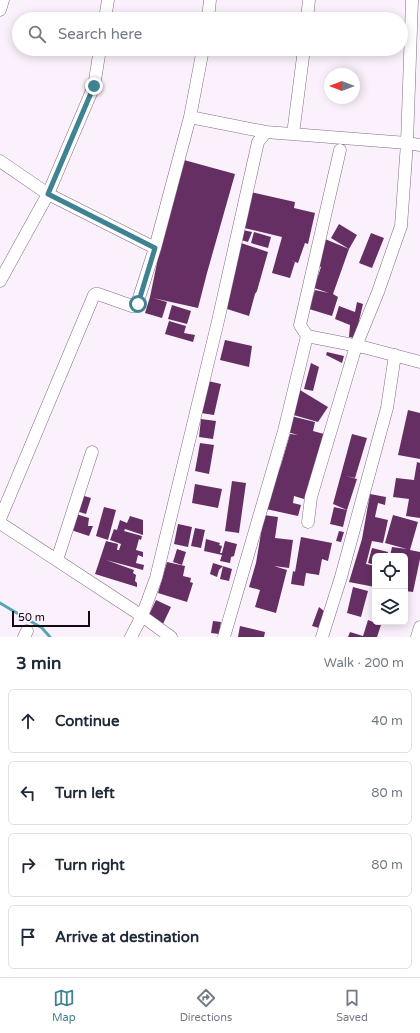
<!DOCTYPE html>
<meta charset="utf-8">
<style>
:root{--surface:#fff;--page:#f6f6f7;--text:#1f2937;--muted:#747a83;--line:#e0e1e3;--accent:#3f8292}
body{margin:0;font-family:"Varela Round",sans-serif;background:var(--page);color:var(--text)}
.controls{position:absolute;right:12px;bottom:12px;display:grid;overflow:hidden;border-radius:6px;box-shadow:0 2px 10px #0003}
.controls button{width:36px;height:36px;display:grid;place-items:center;padding:0;border:0;border-bottom:1px solid var(--line);background:var(--surface);color:var(--text);font:20px sans-serif}
.compass{position:absolute;left:324px;top:68px;width:36px;height:36px;border-radius:50%;background:var(--surface);box-shadow:0 2px 10px #0003;rotate:270deg}
.scale{position:absolute;left:12px;bottom:10px;width:78px;box-sizing:border-box;padding-left:4px;border:2px solid #120a13;border-top:0;font-size:11px;line-height:14px;white-space:nowrap;color:#120a13;-webkit-text-stroke:3px #fbf1fc;paint-order:stroke}
.stop{position:absolute;width:12px;height:12px;margin:-9px;border:3px solid #3f8292;border-radius:50%;background:#fff}
.stop.end{background:#3f8292;border-color:#fff;box-shadow:0 1px 4px #0008}
.list{margin:0;padding:0;list-style:none}
h2{display:flex;justify-content:space-between;align-items:center;height:52px;margin:0;padding:0 16px;font-size:17px}
h2 small{font-size:13px;font-weight:400;color:var(--muted)}
.list li{display:grid;grid-template-columns:26px 1fr auto;gap:12px;align-items:center;box-sizing:border-box;height:64px;margin:0 8px 8px;padding:0 8px;border:1px solid var(--line);border-radius:6px}
.list b{display:block;font-size:15px;white-space:nowrap}
.list em{font-size:13px;font-style:normal;color:var(--muted)}
.icon{flex:none;width:22px;height:22px;fill:none;stroke:currentColor;stroke-width:2;stroke-linecap:round;stroke-linejoin:round}
.map{position:relative;flex:none;width:420px;height:637px;overflow:hidden}
.search{position:absolute;background:var(--surface);box-shadow:0 2px 10px #0003;left:12px;right:12px;top:12px;height:44px;display:flex;align-items:center;gap:10px;box-sizing:border-box;padding:0 14px;border-radius:22px;color:var(--muted);font-size:15px}
.sheet{height:340px;background:var(--surface)}
nav{display:flex;justify-content:space-around;align-items:center;box-sizing:border-box;height:56px;border-top:1px solid var(--line);background:var(--surface);font-size:11px;color:var(--muted)}
nav a{display:grid;justify-items:center;gap:2px}
nav .on{color:var(--accent)}
.map>svg:first-child{display:block}
.lines{fill:none;stroke-linecap:round;stroke-linejoin:round}
.stream{stroke:#57a6b2;stroke-width:3}
.building{fill:#652f64}
.minor-casing{stroke:#826b85;stroke-width:13}
.minor{stroke:#fff;stroke-width:12}
.route{stroke:#3f8292;stroke-width:5}
</style>
<div class="map">
<svg width="420" height="637" viewBox="0 0 420 637">
<rect width="100%" height="100%" fill="#fbf1fc"/>
<g class="lines">
<path class="stream" d="M0,603l42,25 8,9"/>
</g>
<path class="building" d="M184,160l51,14 -28,99 -9,35 -45,-10 14,4 -5,16 -17,-5 5,-16 14,-68z
M251,192l44,10 -1,6 21,5 -7,31 -3,-1 -7,20 -8,-3 5,2 -5,16 -18,-5 10,-36 -38,-9z
M339,224l18,11 -8,14 -18,-11z
M243,230l9,2 -4,10 -7,-2z
M254,232l17,5 -3,11 -17,-5z
M371,233l13,5 -12,30 -13,-5z
M325,239l24,10 -16,45 5,3 -6,19 -23,-7 6,-19 14,3 -15,-5 7,-21 -7,-3z
M241,243l27,9 -11,39 -2,3 -6,22 -25,-8z
M357,302l6,2 -8,34 -6,-1 1,-12 -15,-6 4,-13 16,6z
M172,305l19,6 -4,13 -19,-5z
M169,321l17,5 -2,7 11,2 -2,7 -28,-8z
M225,340l27,6 -3,21 -29,-7z
M327,352l17,4 -2,7 -16,-8z
M311,363l8,4 -6,24 -9,-2z
M208,381l13,3 -7,31 -13,-2z
M300,390l28,17 -10,15 -28,-8z
M408,410l12,3v46l-22,-4z
M291,416l24,6 -2,9 11,3 -11,44 -9,21 -10,-3 -1,7 8,2 -3,11 -32,-7 6,-22 9,-22 9,-31 8,1 -11,-3z
M201,419l15,2 -3,18 -14,-2z
M352,434l15,4 -12,40 -9,-2 11,3 -10,31 -4,17 -13,-3 4,-17 13,3 -14,-6z
M200,443l14,2 -5,29 -14,-3z
M417,462l3,1v55l-14,-2 3,-17 -16,-2 3,-19 18,2z
M232,481l14,2 -7,50 -14,-2z
M195,484l27,5 -4,19 -26,-5z
M370,494l16,3 -1,8 -7,-2 -3,14 13,3 -5,23 -11,-2 -6,23 9,2v21l-26,-5 13,-43z
M81,495l10,3 -5,16 -10,-3z
M104,507l12,3 -8,30 -12,-4z
M76,514l13,4 -1,8h5l-4,10 -18,-6z
M264,515l14,2 -3,21 18,2 -4,28 -15,-2 13,4 -11,43 -21,-6 5,-17 -11,-3 7,-24z
M393,515l25,7 -8,28 10,2v7l-7,33 -8,-1v-35h-15l2,-9 15,2 -22,-6z
M130,516l13,4v15l-18,-6 -1,2 18,5 -1,4 -2,-1 -3,11 7,2v5l-5,-2 -2,8 8,2 -1,5 -37,-10 28,10 -1,3 3,2 -1,6 2,2v4l-42,-13 11,-33 12,3 -1,6h2l2,-6 -11,-4 4,-11 3,1 3,-10 7,3z
M178,524l14,3 -4,20 -14,-3z
M195,528l10,2 -4,18 -10,-2z
M339,531l5,1 -3,10 -5,-1z
M301,537l31,6 -4,18 -6,-2 -3,16 -13,-2 -2,13 -13,-2 2,-13 2,1z
M206,539l14,4 -1,2 3,1 -2,7h2l3,-12 12,3 -3,12 -3,1 -1,6 -10,-2 2,-6 -18,-4z
M372,548l16,4 -1,4h-12v9l-7,-2z
M177,549l9,3 -4,13 -9,-3z
M167,562l18,4 -2,10 8,2 -1,4 3,1 -6,19 -29,-9z
M213,563l19,6 -3,12 -9,-2 3,-13 -4,4 -2,7 -7,-3z
M353,587l15,4 -7,26 -14,-4z
M156,600l15,7 -9,19 -15,-7z
M319,607l5,4 -5,17 -7,-2z
M368,620l13,5 -4,12h-29l2,-5 13,4z
M213,621l8,1 -2,12 -8,-1z
M240,626l25,6 -1,5h-26z"/>
<g class="lines">
<g class="minor-casing">
<path id="minor" d="M0,10l3,-10
M105,19l3,-19
M208,19l2,-19
M307,19l2,-19
M203,49l-13,68 76,15 141,11 13,2
M293,134l11,-85
M0,161l48,33 107,54
M0,281l48,-87 46,-108 6,-37
M307,336l56,11 57,15
M0,519l94,-224 1,-1h3l34,12h4l1,-2 18,-56 35,-131
M308,522l3,-25 45,-151 22,-54 23,-66 6,-83 5,-143
M0,523l142,93 29,21
M57,560l35,-108
M24,637l3,-6
M131,637l11,-21 14,-38 62,-257 40,-179 8,-10
M224,637l60,-206 23,-95 -7,-11 40,-175
M322,637l19,-60 46,-169 8,-53
M417,637l3,-10"/>
</g>
<use href="#minor" class="minor"/>
</g>
<g class="lines">
<path class="route" d="M94,86l-46,108 107,54 -17,56"/>
</g>
</svg>
<div class="controls">
<button><svg class="icon" aria-label="locate" viewBox="0 0 24 24"><circle cx="12" cy="12" r="6"/><path d="M12 2v4M12 18v4M2 12h4M18 12h4"/></svg></button>
<button><svg class="icon" aria-label="layers" viewBox="0 0 24 24"><path d="M12 4l9 5-9 5-9-5zM3 14l9 5 9-5"/></svg></button>
</div>
<svg class="compass" viewBox="-18 -18 36 36"><path d="M0-13l5 13h-10z" fill="#e53935"/><path d="M0 13l5-13h-10z" fill="#747a83"/></svg>
<div class="scale">50 m</div>
<div class="stop" style="left:138px;top:304px"></div>
<div class="stop end" style="left:94px;top:86px"></div>
<div class="search"><svg class="icon" aria-label="search" viewBox="0 0 24 24"><circle cx="10" cy="10" r="6"/><path d="M15 15l6 6"/></svg>Search here</div>
</div>
<section class="sheet">
<h2>3 min<small>Walk · 200 m</small></h2>
<ul class="list">
<li><svg class="icon" aria-label="ahead" viewBox="0 0 24 24"><path d="M12 20V5M6 11l6-6 6 6"/></svg><div><b>Continue</b></div><em>40 m</em></li>
<li><svg class="icon" aria-label="left" viewBox="0 0 24 24"><path d="M17 20v-9H6M10 6l-5 5 5 5"/></svg><div><b>Turn left</b></div><em>80 m</em></li>
<li><svg class="icon" aria-label="right" viewBox="0 0 24 24"><path d="M7 20v-9h11M14 6l5 5-5 5"/></svg><div><b>Turn right</b></div><em>80 m</em></li>
<li><svg class="icon" aria-label="arrive" viewBox="0 0 24 24"><path d="M6 21V4h12l-3 4 3 4H6"/></svg><div><b>Arrive at destination</b></div></li>
</ul>
</section>
<nav>
<a class="on"><svg class="icon" aria-label="map" viewBox="0 0 24 24"><path d="M3 6l6-2 6 2 6-2v14l-6 2-6-2-6 2zM9 4v14M15 6v14"/></svg>Map</a>
<a><svg class="icon" aria-label="directions" viewBox="0 0 24 24"><path d="M12 3l9 9-9 9-9-9zM9 14v-3h6M13 9l2 2-2 2"/></svg>Directions</a>
<a><svg class="icon" aria-label="saved" viewBox="0 0 24 24"><path d="M7 4h10v16l-5-4-5 4z"/></svg>Saved</a>
</nav>
